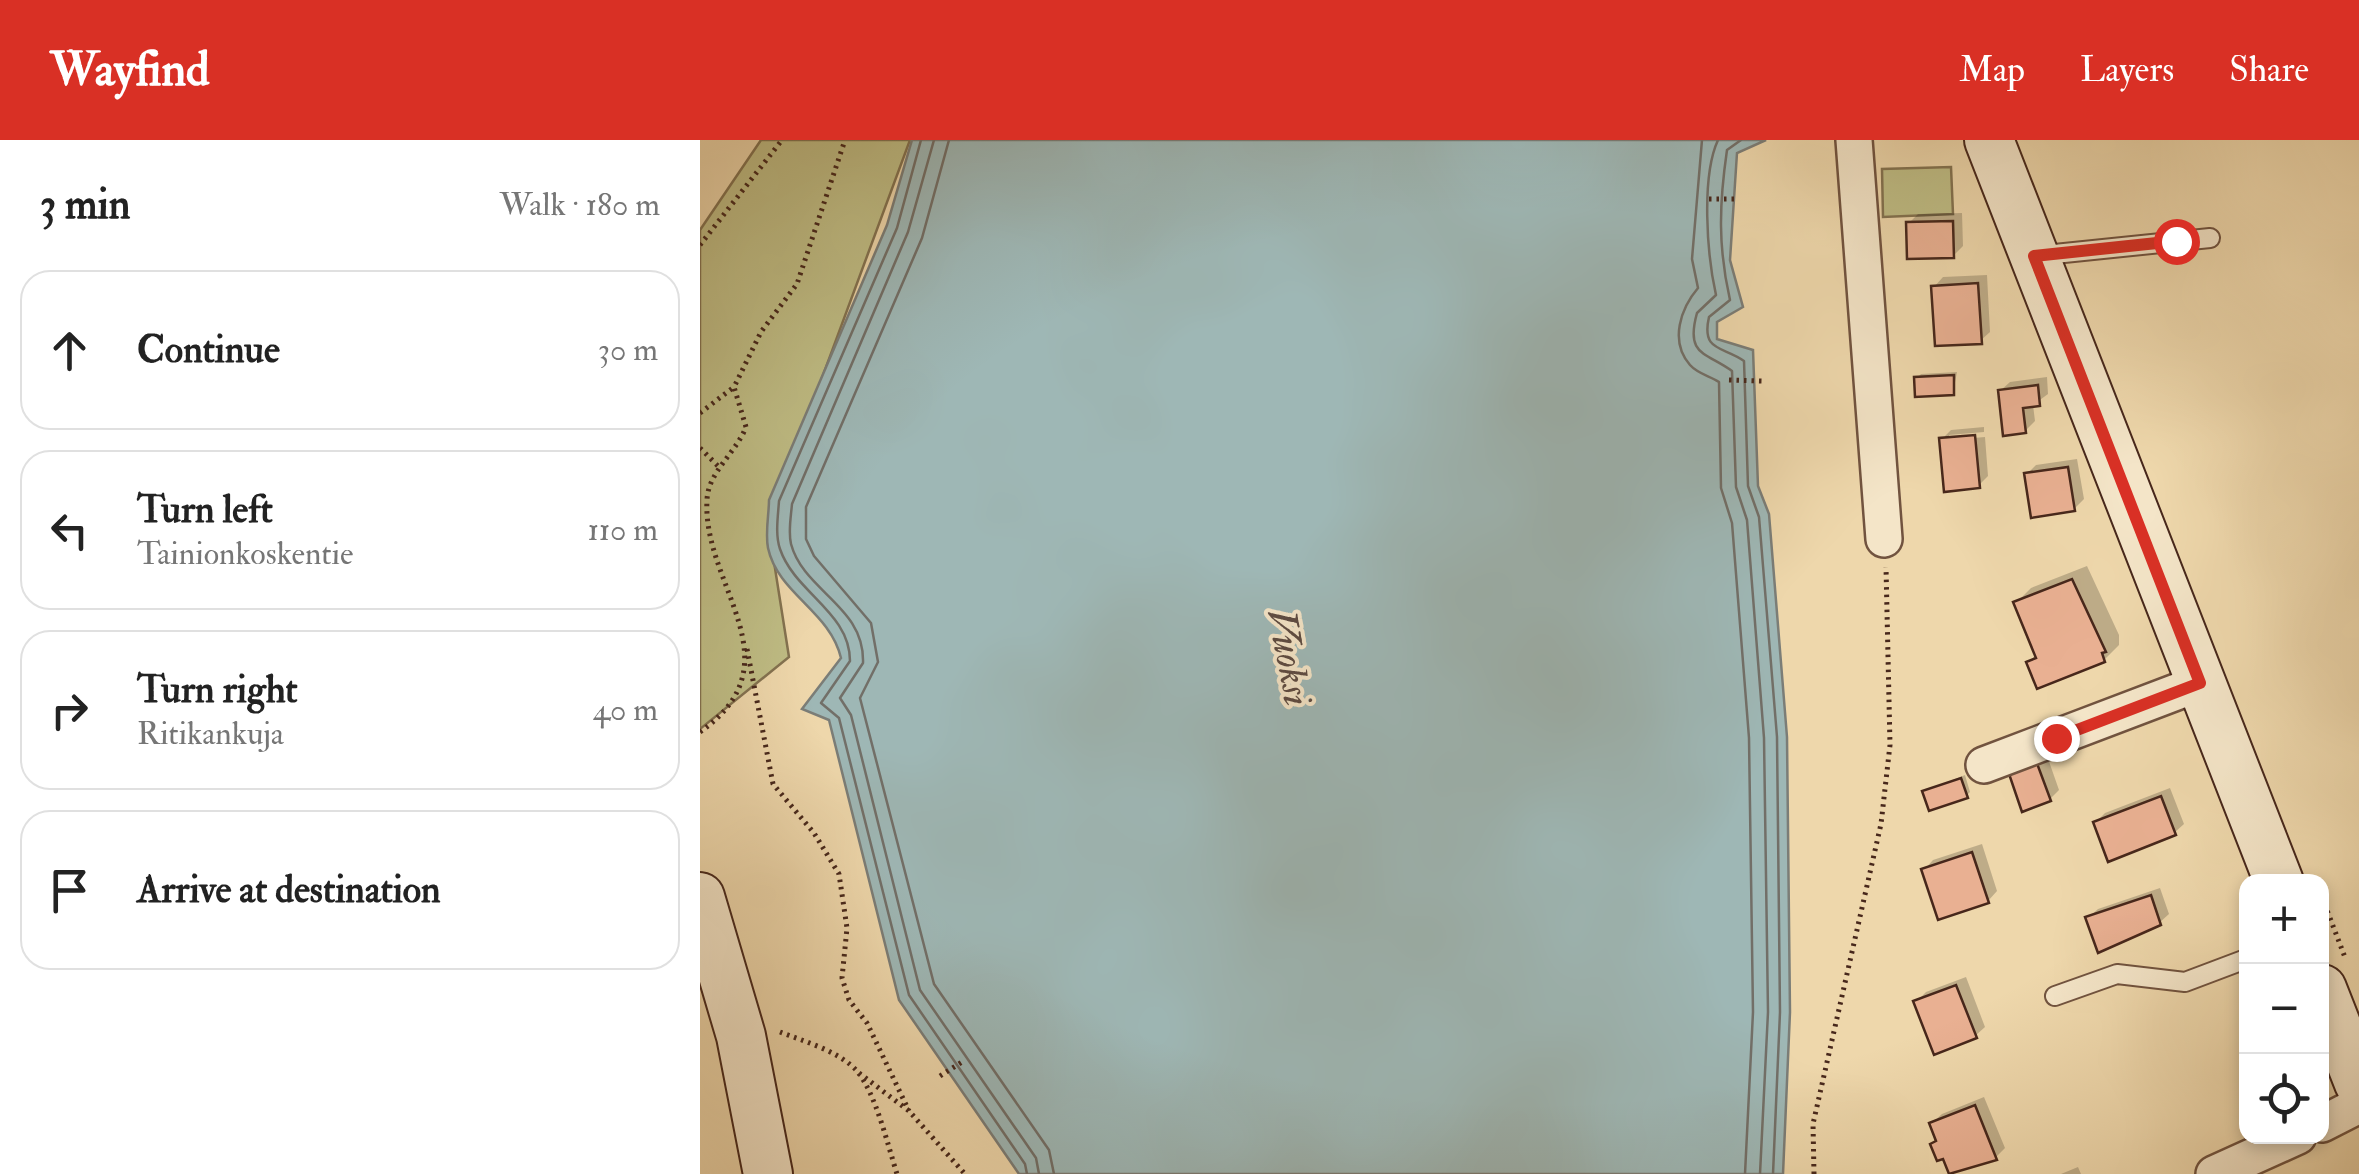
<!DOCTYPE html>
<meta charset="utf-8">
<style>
:root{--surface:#fff;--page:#f2f2f2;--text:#222;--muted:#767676;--line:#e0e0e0;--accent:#d93025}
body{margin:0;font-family:"IM FELL Double Pica",serif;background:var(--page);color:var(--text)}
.controls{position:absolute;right:30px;bottom:30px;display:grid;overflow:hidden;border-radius:20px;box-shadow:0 5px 15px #0003}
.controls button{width:90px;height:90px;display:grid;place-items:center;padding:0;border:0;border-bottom:2px solid var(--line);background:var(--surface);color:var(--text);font:50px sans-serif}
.stop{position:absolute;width:30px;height:30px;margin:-22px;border:8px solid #d93025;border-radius:50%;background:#fff}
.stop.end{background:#d93025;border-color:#fff;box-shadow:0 2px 10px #0008}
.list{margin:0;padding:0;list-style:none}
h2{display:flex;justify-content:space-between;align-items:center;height:130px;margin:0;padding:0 40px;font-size:42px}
h2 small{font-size:32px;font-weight:400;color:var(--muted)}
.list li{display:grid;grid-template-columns:65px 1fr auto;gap:30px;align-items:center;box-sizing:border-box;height:160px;margin:0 20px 20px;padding:0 20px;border:2px solid var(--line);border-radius:30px}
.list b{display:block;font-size:38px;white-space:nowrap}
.list p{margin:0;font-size:32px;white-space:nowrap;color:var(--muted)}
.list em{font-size:32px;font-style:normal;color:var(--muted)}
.icon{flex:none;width:55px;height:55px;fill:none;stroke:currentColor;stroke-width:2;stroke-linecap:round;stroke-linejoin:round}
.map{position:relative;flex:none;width:1659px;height:1034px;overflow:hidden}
header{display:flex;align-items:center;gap:60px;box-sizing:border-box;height:140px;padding:0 50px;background:var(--accent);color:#fff}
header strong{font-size:48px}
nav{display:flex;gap:55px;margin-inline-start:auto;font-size:35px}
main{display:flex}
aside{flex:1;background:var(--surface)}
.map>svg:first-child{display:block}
.green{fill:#bfbd85;stroke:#837250;stroke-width:2.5}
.water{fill:#9eb7b5;stroke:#7b7d77;stroke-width:2.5}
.shadow{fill:#0003}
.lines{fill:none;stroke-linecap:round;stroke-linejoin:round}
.shore{stroke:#726f68;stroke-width:2.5}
.building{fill:#e9b092;stroke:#47271b;stroke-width:2.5}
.lane-casing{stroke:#71533f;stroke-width:22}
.street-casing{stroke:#71533f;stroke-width:40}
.secondary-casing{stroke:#47271b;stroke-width:52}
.path{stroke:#47271b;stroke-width:5;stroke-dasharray:2.5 5;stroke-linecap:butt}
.lane{stroke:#f4e5c8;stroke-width:18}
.street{stroke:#f4e5c8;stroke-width:35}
.secondary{stroke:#f4e5c8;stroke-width:48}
.route{stroke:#d93025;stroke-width:12}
.labels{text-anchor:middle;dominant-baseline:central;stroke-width:8;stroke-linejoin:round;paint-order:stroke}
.water-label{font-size:40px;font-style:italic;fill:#5d4b42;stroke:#f4e5c8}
</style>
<header>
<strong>Wayfind</strong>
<nav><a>Map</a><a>Layers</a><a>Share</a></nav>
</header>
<main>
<aside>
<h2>3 min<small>Walk · 180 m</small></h2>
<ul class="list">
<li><svg class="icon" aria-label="ahead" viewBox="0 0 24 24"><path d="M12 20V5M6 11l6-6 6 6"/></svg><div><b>Continue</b></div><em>30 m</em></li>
<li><svg class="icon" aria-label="left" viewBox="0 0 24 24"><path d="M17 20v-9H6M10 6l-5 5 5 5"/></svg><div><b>Turn left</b><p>Tainionkoskentie</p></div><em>110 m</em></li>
<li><svg class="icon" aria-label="right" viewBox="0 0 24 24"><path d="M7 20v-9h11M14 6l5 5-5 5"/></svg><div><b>Turn right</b><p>Ritikankuja</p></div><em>40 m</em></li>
<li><svg class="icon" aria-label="arrive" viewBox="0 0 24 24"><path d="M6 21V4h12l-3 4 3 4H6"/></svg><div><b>Arrive at destination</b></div></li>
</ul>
</aside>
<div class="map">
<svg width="1659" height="1034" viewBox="0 0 1659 1034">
<rect width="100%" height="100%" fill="#eed7ab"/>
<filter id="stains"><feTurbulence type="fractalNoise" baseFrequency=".002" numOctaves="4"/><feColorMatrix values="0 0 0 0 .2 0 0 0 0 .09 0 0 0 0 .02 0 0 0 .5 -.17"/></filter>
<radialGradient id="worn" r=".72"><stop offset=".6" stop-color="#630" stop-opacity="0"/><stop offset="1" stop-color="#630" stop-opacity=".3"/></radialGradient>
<path class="green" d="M61,0h149l-142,384 21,133 -89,72v-499z
M1251,27l2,47 -70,3 -1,-48z"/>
<path class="water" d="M212,0h854l-29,13 -7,107 13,47 -26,15v17l36,11 5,136 11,28 18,223 3,275 -7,162h-764l-120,-174 -70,-280 -27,-11 39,-51c-11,-47 -63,-64 -73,-110 -3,-15 1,-34 1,-48l118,-275z"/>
<path class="shadow" d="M1262,73l1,33 -10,10 -44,-33 9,-9z
M1287,135l3,57 -10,9 -46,-54 9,-10z
M1257,232l-4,21 -36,-15 4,-4z
M1347,237l1,17 -15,11 2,16 -10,10 -25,-40 10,-9z
M1284,287v5l-35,3v5l36,-3 3,39 -9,9 -37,-46 9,-9z
M1377,319l7,40 -10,10 -47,-35 9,-9z
M1387,426l32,69v10l-15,15 -75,2 8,-8 -21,-51 15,-15z
M1345,610l14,40 -9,9 -40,-30z
M1265,635l5,17 -4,4 -41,-5z
M1470,648l14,36 -10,9 -78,-11 9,-9z
M1282,704l15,47 -9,10 -64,-31 9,-10z
M1460,748l9,26 -10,9 -71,-5 10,-9z
M1266,837l19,50 -10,9 -59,-34 10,-10z
M1284,957l21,51 -10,10 -43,16 -20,-51 10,-9z
M1378,1027l3,7h-20z"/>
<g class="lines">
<path class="shore" d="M221,0l-24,88 -118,273c-1,15 -4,34 1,48 15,44 70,63 70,112l-29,42 18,15 70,277 116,169 2,10
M234,0l-26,92 -116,272c-1,12 -4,28 -1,40 13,48 74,62 72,119l-23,35 11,17 69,275 116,168 3,16
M249,0l-27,98 -116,269v32l8,17 57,67 7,39 -18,36 74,286 115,166 5,24
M1002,0l-10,119 6,29c-17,20 -29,53 -8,77 8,9 20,11 29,17l2,106 11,35 17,215 4,274 -8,162
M1018,0c-17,37 -11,115 -2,155l-19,18c-12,43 9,39 35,58l4,116 11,33 17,218 4,274 -8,162
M1041,0l-14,10c-8,55 -9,97 3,150l-21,17c-8,35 14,29 35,44l4,125 11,31 18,220 3,275 -7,162"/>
</g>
<path class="building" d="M1253,81l1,37 -47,1 -1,-37z
M1278,143l4,61 -47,2 -4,-60z
M1254,235v20l-39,2 -1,-20z
M1338,245l2,21 -17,2 3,25 -23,3 -5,-46z
M1275,295l5,53 -36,4 -5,-54z
M1368,327l7,44 -44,7 -7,-45z
M1372,439l34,73 -4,1 3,9 -68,27 -11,-27 10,-4 -23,-56z
M1335,618l16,43 -29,11 -15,-44z
M1261,638l7,20 -39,13 -7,-20z
M1461,656l15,39 -68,27 -15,-40z
M1272,712l17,51 -51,17 -17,-51z
M1451,755l10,30 -63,28 -13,-36z
M1256,845l21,53 -43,17 -21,-54z
M1275,965l22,55 -48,14 -6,-15 -6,2 -7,-17 6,-3 -7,-18z"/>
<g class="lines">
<g class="lane-casing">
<path id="lane" d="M1335,116l175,-18
M1355,856l62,-22 68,8 61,-23"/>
</g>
<g class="street-casing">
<path id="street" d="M1154,0l30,399
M1284,625l216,-82
M1622,984l37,-19
M1514,1034l84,-38"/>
</g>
<g class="secondary-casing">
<path id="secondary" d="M1289,0l290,742
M0,757l41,139 27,138
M1622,849l37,94"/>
</g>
<path class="path" d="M1009,59h29
M0,105l82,-105
M1029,240l33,1
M0,273l34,-26
M0,308l19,19
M47,509l26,135 41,49 25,41 8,54 -5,50 7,22 18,23 42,88
M0,592c99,-70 2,-146 7,-232 1,-28 29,-47 39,-73l-12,-40 27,-55 36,-48 48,-144
M1622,757l24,63
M80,892c23,9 59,19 77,39 19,23 31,75 40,103
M159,933l50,38 56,63
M240,936l25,-16
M1114,1034l-1,-50 68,-300 9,-79 -4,-178"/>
<use href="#lane" class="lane"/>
<use href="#street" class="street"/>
<use href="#secondary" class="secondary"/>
</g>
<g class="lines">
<path class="route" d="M1356,598l144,-55 -166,-427 142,-15"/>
</g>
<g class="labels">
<g class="water-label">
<text transform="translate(589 517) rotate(79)">Vuoksi</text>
</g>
</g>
<rect width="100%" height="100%" filter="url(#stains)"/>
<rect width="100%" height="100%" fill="url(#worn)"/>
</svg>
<div class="controls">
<button>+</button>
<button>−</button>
<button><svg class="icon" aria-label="locate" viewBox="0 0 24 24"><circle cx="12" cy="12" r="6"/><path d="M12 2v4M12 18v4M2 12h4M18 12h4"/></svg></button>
</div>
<div class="stop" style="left:1476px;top:101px"></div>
<div class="stop end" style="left:1356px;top:598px"></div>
</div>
</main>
